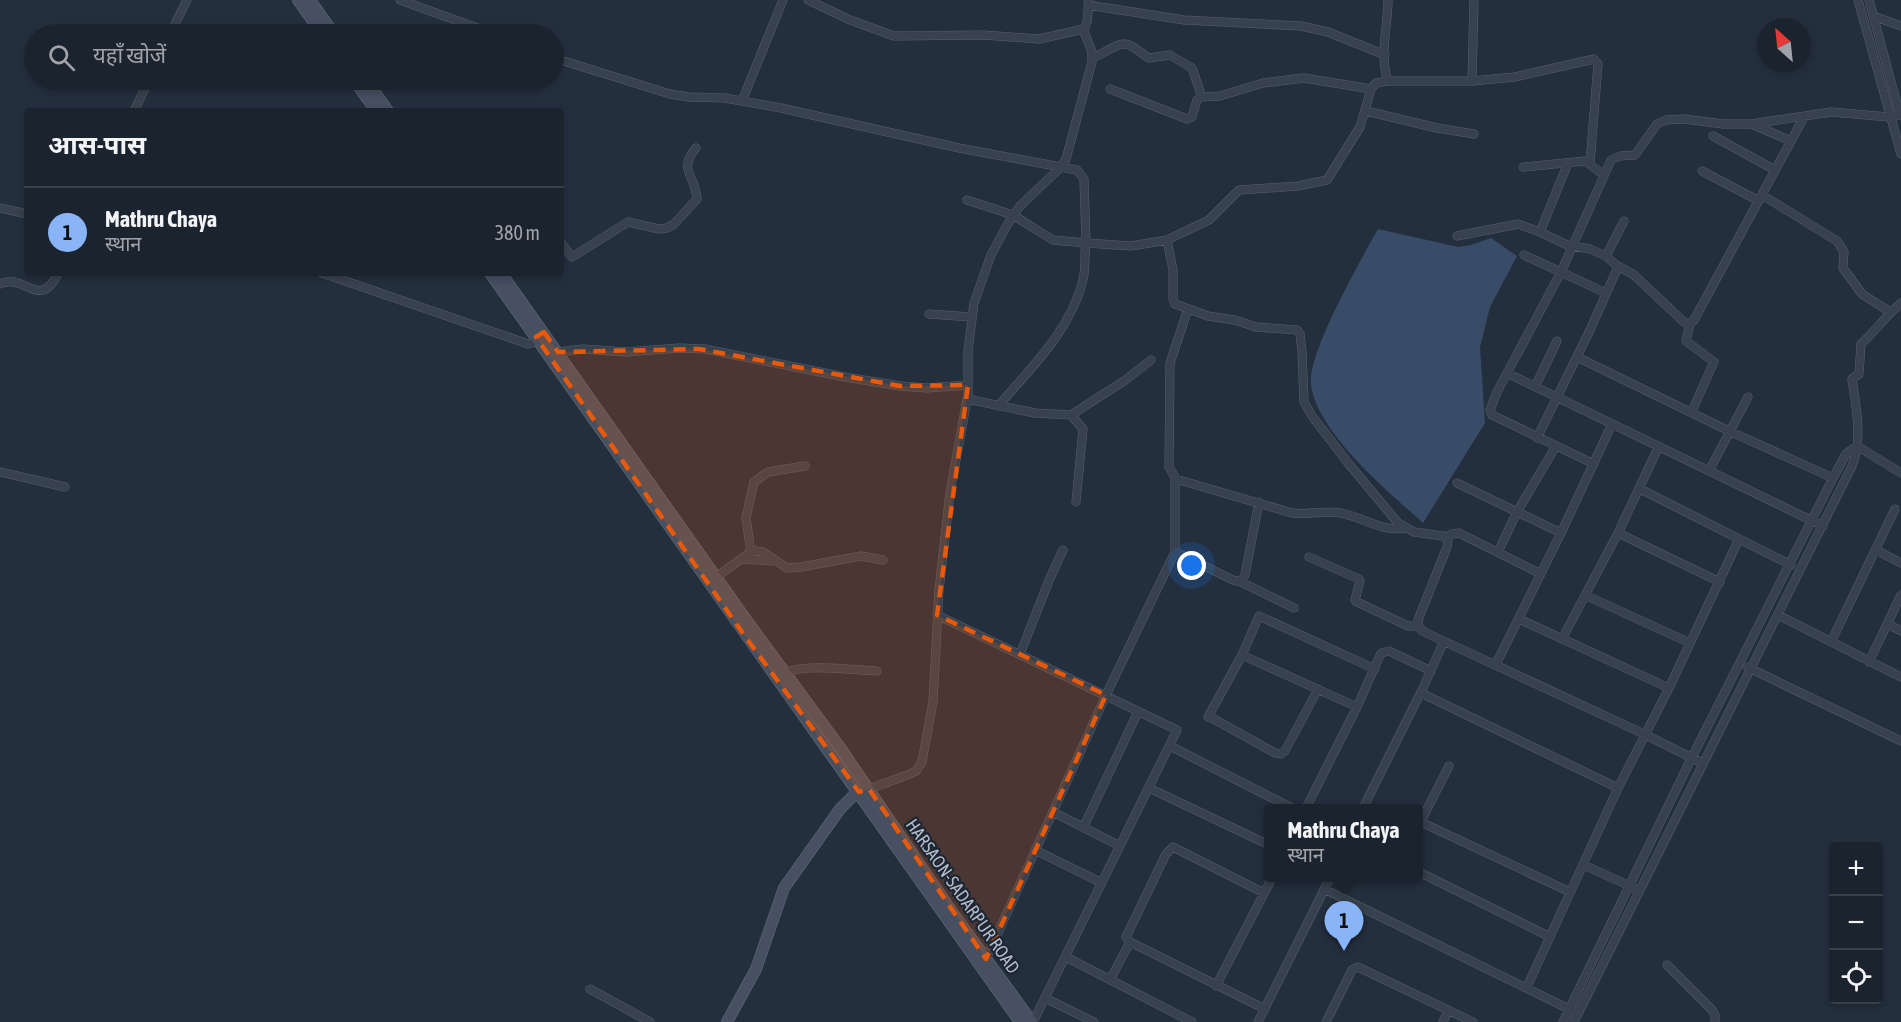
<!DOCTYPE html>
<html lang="hi">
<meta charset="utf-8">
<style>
:root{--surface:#1b232e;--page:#282f3a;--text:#f1f3f6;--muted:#a0a4aa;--line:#39404a;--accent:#8ab4f8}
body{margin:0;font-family:"Asap Condensed","Noto Sans Devanagari",sans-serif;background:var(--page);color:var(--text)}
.controls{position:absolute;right:18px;bottom:18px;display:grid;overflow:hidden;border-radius:6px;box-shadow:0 3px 9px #0003}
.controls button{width:54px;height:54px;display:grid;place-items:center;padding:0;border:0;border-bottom:2px solid var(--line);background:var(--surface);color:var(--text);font:30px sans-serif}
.compass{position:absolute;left:1757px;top:18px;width:54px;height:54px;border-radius:50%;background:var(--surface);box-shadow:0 3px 9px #0003;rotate:333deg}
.you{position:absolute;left:1192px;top:566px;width:21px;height:21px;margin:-15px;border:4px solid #fff;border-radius:50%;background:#1a73e8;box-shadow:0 0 0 9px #1a73e833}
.badge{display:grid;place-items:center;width:39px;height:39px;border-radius:50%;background:var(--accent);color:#111;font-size:20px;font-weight:700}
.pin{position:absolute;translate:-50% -50px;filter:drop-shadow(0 2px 3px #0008)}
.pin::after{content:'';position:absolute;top:32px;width:21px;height:18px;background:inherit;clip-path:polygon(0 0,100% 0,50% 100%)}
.popup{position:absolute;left:1264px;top:804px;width:159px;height:78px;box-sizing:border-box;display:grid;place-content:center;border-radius:6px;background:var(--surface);filter:drop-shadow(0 2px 4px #0005);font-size:20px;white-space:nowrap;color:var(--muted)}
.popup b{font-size:22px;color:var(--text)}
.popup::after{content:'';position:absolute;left:50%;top:100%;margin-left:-12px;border:12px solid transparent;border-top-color:var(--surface)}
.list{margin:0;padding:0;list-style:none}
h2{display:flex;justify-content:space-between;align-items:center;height:78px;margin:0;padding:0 24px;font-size:26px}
h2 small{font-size:20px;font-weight:400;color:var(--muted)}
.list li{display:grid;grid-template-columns:39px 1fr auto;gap:18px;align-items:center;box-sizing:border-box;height:90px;padding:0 24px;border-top:2px solid var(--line)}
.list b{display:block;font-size:22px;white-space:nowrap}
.list p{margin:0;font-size:20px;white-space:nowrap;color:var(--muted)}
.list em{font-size:20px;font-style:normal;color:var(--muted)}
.icon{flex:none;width:33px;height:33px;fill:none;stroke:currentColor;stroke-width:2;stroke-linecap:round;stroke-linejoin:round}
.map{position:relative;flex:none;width:1901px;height:1022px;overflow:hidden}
.search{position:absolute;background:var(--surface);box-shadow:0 3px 9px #0003;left:24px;top:24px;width:540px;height:66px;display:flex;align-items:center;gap:15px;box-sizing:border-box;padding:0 21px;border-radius:33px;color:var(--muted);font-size:22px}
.panel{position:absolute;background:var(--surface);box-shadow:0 3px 9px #0003;left:24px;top:108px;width:540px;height:168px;border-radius:6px}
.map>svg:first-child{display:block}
.water{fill:#394c67}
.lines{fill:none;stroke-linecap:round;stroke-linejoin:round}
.street-casing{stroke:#565f6c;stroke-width:9}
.secondary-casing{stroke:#565f6c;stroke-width:12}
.street{stroke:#38414e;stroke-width:8}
.secondary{stroke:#465061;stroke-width:10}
.marked{fill:#e8590c;fill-opacity:0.2;stroke:#e8590c;stroke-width:4.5;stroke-dasharray:12 8;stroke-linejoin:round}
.labels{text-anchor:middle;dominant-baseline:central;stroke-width:4.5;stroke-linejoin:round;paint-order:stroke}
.street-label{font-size:18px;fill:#b4bcc9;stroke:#1d2633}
</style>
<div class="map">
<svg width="1901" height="1022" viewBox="0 0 1901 1022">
<rect width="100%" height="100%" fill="#242f3e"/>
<path class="water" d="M1378,229l80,18 13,-2 20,-7 26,18 -27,51 -10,40 5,76 -62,100c-35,-32 -105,-89 -112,-138 -4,-32 50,-125 67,-156z"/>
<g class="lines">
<g class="street-casing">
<path id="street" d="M400,0l94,34
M808,0l42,20 44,16 89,-1 56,4 45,-10 3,-7 2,-22
M1388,0c0,26 -9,56 0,81
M1858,0l43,154
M1869,0l31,115
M1088,5l96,15 117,6 27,6 57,23
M1873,16l28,10
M170,34l17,-34
M1093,57c13,-2 26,-20 40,-10 6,3 10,8 16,11l21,-3 22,13 10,29
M554,58l116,36 19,3 36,1 56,10 178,40 118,22 7,9 2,64 -33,-3 -40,-25 -46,-15
M1472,81l2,-81
M1110,89l77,30 5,-2 5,-17 4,-3 19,-1 43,-13 41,-5 67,11
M742,101l41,-101
M134,111l15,-31
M1366,111l71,17 37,6
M1754,125l37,16
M1713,136l62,34
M1523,167l62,-6 19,14
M1702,171l57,30
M1762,195l75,46 7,11 -1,16 19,26 28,18
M0,208l27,6
M1540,232l28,-69
M1457,236l61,-12 22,8 27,13 23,4 16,7 10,9 18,10 50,47 6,2 4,-4 110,-203
M1167,240l6,30v29l2,5 33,12 27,4 21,7 41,3 3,4 2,18 2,50 8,14 36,47 50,60 16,9 29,4 5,4 -1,7 -29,73 1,6 3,5 222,103 58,29
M561,243l11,14 56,-35 31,7 8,-1 7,-4 23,-25c-1,-23 -20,-29 -1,-51
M1524,255l82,38
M1606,256l18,-35
M322,273l206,71 10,-3
M0,284c24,-12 40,28 58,-11
M1188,309l-18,54 -1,104 7,12 116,34c18,2 33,-3 48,0 25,4 38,19 65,15
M929,314l42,3
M1690,324l-4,17 28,21 -22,49
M558,352l25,-3 43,3 53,-4 26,1 140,28 55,9 27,2 41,-3
M1577,357l152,74 104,47
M1507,373l316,153
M1535,387l22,-46
M967,399l68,14 36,2 53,-34 27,-21
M998,406c32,-37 73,-76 85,-126 3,-12 1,-24 3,-37l45,3 36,-6 42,-20 30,-30 59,-4 29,-6 33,-53 11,-38 5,-6 12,-2h84l43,-4 79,-18 4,5 -8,99
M1071,415l12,14 -7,73
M1537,438l53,-108 28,-63
M1857,446l44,27
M1594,464l-102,-49 -2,-5 7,-18 64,-120 50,-112 9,-4 15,-1 22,-31 9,-4 18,-1 39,5h28l80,-12 58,5 12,-3
M1709,471l39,-74
M0,472l65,15
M1175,478v76
M1457,483l104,50
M1640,489l151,76
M1618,533l102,49
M1446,537l6,-3 7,-1 82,41
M1876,550l25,13
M751,552l-5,-34 8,-36 14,-10 37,-6
M1498,552l19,-40 39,-66
M1309,557l50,22 1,2 -5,19 2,2 51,24h11
M742,559l30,2
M716,577l32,-23 7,-3 8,1 24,16 14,-1 60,-11 22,4
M1239,581l55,27
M1585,595l105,48
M937,615l240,115 -144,292
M1778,615l123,62
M1519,619l150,69
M1888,624l13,7
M1562,639l56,-106 41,-87
M1831,642l64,-133
M1020,654l30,-76 13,-28
M1242,655l115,52
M1869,662l32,-67
M1496,664l65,-131 51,-109
M1747,667l154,74
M785,673c20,-10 68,-3 92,-2
M1421,693l197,95
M1208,717l34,-62 17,-39 116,53
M1212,718l63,35 6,1 4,-3 33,-62
M1170,746l122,62
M1149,788l120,57
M869,789l41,-15 6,-3 6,-9 11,-60 6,-112 11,-97 18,-99v-43l6,-48 17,-48 16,-30 13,-19 41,-39 5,-8 26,-97v-10l-9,-23
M1306,808l51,-101 24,-54 8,-2 42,20
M1363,808l60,-120 21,-47
M1053,812l67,34
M1419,825l6,-1 145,68
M1419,825l30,-59
M1083,828l55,-116
M1035,850l67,33
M1584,865l50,23
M1419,872l131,65
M1324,889l249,122
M1264,893l-91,-46 -7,7 -40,83 4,5 135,67
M1066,957l126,65
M986,959l120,-264 67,-139 7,-2 55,27 7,-1 3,-5 14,-73
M1667,965l45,45 3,5v7
M1110,980l20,-38
M1216,986l56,-108
M1527,987l91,-199 51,-100 70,-149
M590,989l60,33
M1045,998l49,24
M1258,1022l72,-144
M1326,1022l26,-52 6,-3 115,55
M1443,1022l5,-12
M1563,1022l127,-261 143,-283 13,-24 11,-8
M1574,1022l278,-556c11,-26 4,-60 0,-87l7,-5 2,-30c14,-13 25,-28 40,-41"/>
</g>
<g class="secondary-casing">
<path id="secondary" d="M298,0l24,34
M310,0l24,34
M354,80l22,31
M366,80l22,31
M490,273l530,749
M501,273l246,348 92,125 113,166 80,110
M727,1022l29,-53 28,-81 56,-79 13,-13 13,-6"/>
</g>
<use href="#street" class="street"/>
<use href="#secondary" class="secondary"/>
</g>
<path class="marked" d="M544,332l14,20 141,-3 201,37 68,-1 -31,230 169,80 -120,264 -117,-170 -10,3 -115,-157 -208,-298z"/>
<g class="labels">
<g class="street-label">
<text transform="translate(963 896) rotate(55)">HARSAON-SADARPUR ROAD</text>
</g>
</g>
</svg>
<div class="controls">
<button>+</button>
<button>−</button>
<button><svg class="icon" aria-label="locate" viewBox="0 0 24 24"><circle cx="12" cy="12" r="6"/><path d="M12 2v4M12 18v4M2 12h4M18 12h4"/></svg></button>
</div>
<svg class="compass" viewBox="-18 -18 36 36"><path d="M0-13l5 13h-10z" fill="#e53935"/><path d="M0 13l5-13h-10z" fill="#a0a4aa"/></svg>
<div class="you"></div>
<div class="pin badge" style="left:1344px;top:951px">1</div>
<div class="popup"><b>Mathru Chaya</b>स्थान</div>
<div class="search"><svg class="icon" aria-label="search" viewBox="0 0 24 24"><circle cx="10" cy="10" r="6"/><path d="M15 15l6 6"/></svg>यहाँ खोजें</div>
<section class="panel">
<h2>आस-पास<small></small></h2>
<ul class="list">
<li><span class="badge">1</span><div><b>Mathru Chaya</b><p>स्थान</p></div><em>380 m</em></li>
</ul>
</section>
</div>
